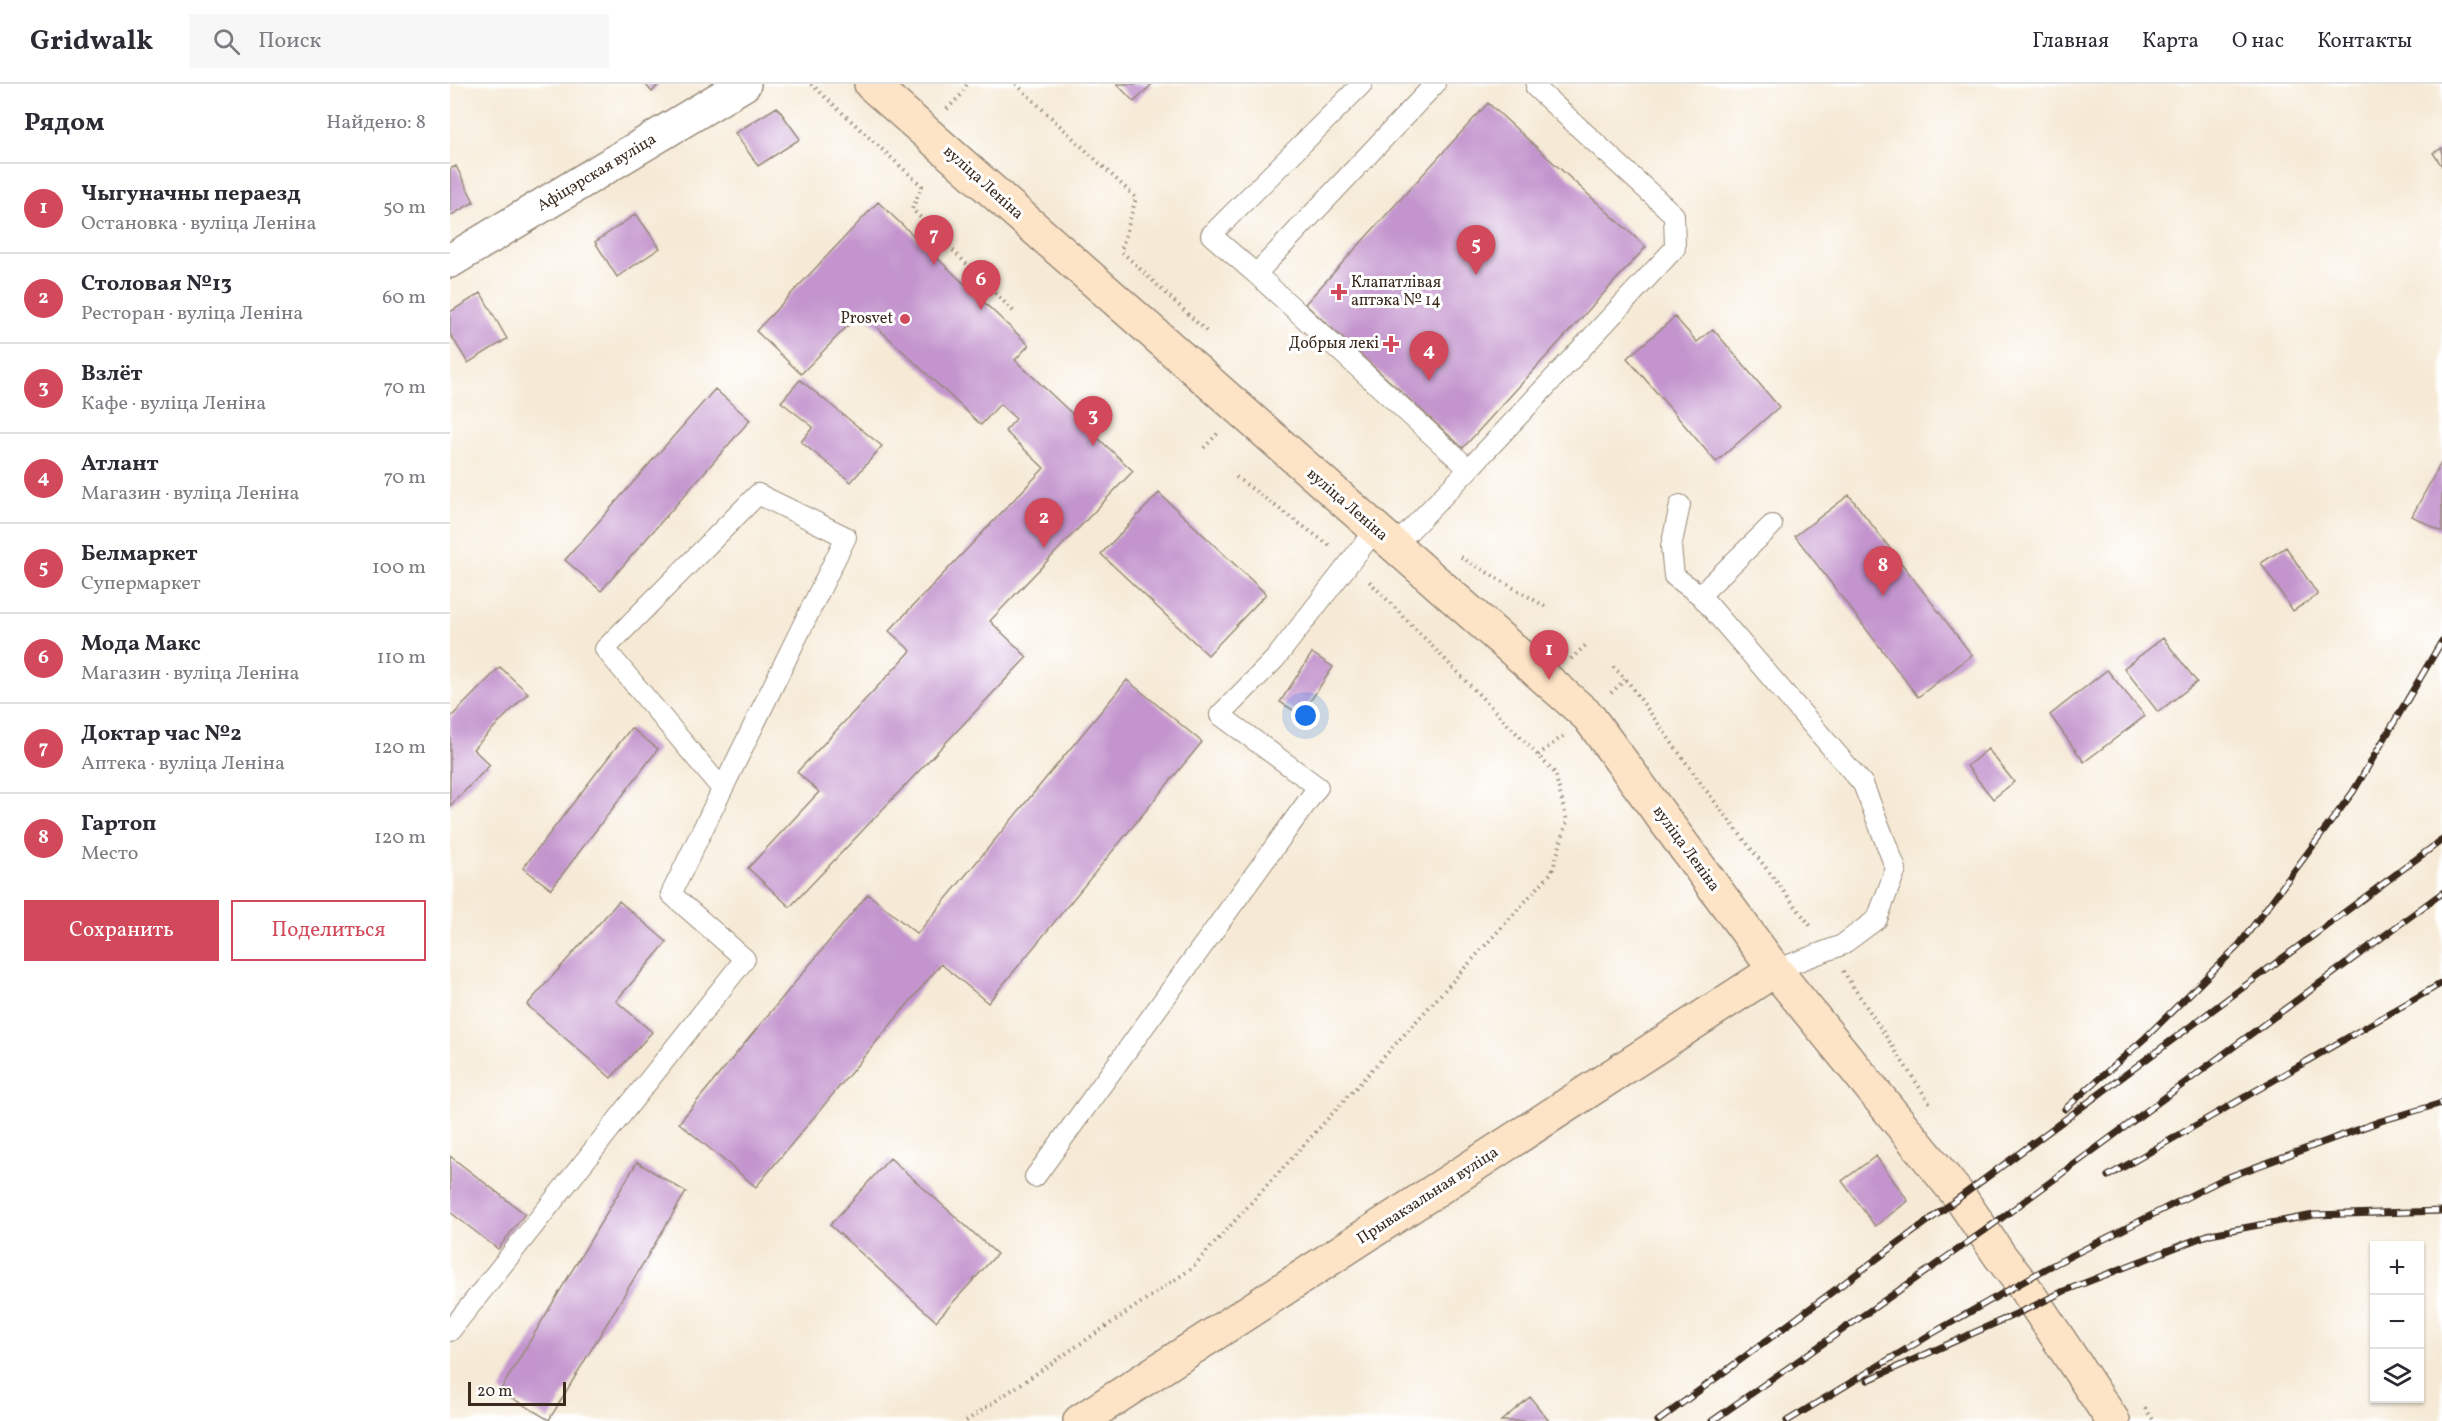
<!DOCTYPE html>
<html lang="ru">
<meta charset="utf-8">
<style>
:root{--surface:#fff;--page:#f7f7f7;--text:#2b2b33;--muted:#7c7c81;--line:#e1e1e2;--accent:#d1495b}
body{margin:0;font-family:Vollkorn,serif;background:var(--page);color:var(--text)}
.controls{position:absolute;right:18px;bottom:18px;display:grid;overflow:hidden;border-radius:0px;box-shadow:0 2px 4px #0004}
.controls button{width:54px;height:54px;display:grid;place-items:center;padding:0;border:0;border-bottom:2px solid var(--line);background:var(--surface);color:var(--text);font:30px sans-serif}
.scale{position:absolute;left:18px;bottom:15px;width:98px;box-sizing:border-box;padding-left:6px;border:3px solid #3b2a1e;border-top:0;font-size:16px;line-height:21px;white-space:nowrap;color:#3b2a1e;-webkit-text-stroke:4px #fff;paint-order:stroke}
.you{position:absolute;left:856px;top:632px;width:21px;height:21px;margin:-15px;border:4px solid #fff;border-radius:50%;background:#1a73e8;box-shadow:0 0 0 9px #1a73e833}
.badge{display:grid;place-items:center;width:39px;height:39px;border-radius:50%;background:var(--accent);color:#fff;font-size:20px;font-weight:700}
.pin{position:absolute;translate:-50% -50px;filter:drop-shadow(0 2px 3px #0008)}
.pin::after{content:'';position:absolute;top:32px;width:21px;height:18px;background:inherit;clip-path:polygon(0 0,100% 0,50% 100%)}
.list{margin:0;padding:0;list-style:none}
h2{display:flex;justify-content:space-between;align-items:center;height:78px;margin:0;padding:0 24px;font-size:26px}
h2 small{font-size:20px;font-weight:400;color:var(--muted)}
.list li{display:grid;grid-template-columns:39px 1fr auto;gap:18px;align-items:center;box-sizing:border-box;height:90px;padding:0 24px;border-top:2px solid var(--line)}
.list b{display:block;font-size:22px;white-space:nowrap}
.list p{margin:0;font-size:20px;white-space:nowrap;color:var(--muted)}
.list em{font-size:20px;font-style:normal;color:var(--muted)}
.actions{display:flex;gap:12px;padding:18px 24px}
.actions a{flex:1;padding:14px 0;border:2px solid var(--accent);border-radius:0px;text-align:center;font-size:21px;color:var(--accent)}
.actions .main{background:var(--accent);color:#fff}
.icon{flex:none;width:33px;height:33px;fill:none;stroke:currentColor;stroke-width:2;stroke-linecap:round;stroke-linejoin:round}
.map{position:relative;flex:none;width:1992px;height:1337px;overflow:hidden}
header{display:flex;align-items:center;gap:36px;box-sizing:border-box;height:84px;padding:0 30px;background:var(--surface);border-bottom:2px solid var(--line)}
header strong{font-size:28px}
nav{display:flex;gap:33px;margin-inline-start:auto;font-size:21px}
.search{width:420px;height:54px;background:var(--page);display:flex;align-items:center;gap:15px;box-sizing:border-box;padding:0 21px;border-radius:0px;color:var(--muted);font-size:22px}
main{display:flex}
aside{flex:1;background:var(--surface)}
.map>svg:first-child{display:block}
.building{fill:#c394cd}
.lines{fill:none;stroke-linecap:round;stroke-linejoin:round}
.lane-casing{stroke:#988a7a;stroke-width:22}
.street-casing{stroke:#988a7a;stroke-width:36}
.secondary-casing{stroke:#988a7a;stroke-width:36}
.path{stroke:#988a7a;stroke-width:4;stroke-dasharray:1.5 4.5;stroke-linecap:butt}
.lane{stroke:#fff;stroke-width:20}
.street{stroke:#fff;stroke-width:33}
.secondary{stroke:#fee4c6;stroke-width:33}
.rail-casing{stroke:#3b2a1e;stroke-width:7}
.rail{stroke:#fff;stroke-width:4.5;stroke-dasharray:14;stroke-linecap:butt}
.poi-dot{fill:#d1495b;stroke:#fff;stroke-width:2}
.labels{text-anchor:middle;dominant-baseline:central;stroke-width:6;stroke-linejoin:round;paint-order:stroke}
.street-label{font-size:16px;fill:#3b2a1e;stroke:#fff}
.poi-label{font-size:16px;fill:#3b2a1e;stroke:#fff;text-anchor:end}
</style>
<header>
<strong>Gridwalk</strong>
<div class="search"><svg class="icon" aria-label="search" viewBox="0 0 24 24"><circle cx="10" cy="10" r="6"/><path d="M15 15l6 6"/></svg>Поиск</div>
<nav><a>Главная</a><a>Карта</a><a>О нас</a><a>Контакты</a></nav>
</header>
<main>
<aside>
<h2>Рядом<small>Найдено: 8</small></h2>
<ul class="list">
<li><span class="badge">1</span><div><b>Чыгуначны пераезд</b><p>Остановка · вуліца Леніна</p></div><em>50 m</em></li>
<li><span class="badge">2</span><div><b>Столовая №13</b><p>Ресторан · вуліца Леніна</p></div><em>60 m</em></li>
<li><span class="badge">3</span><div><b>Взлёт</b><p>Кафе · вуліца Леніна</p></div><em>70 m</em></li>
<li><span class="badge">4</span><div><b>Атлант</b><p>Магазин · вуліца Леніна</p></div><em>70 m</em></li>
<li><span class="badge">5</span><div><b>Белмаркет</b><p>Супермаркет</p></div><em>100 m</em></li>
<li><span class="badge">6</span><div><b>Мода Макс</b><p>Магазин · вуліца Леніна</p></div><em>110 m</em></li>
<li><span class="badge">7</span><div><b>Доктар час №2</b><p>Аптека · вуліца Леніна</p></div><em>120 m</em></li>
<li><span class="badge">8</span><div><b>Гартоп</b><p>Место</p></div><em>120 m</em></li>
</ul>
<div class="actions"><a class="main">Сохранить</a><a>Поделиться</a></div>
</aside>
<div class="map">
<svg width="1992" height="1337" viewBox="0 0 1992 1337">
<rect width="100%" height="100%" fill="#fff"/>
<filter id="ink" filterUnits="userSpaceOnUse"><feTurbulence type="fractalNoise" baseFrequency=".0167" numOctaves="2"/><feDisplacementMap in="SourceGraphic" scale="12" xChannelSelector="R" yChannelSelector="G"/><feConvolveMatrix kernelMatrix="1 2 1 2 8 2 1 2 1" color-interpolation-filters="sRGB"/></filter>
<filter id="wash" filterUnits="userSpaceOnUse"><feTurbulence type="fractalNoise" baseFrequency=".008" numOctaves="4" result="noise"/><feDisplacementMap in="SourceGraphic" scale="24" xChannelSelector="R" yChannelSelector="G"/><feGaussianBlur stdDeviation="1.35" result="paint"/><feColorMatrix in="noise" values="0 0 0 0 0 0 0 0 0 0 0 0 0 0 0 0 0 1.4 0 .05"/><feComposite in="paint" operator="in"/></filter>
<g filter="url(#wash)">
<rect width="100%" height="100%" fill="#f6ead6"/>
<g id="blocks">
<path class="building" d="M195,0h14l-7,8z
M667,0h35l-18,18z
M1038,19l158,144 -183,201 -158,-144z
M327,23l23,32 -42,27 -23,-33z
M1992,64v18l-9,-13z
M6,82l18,36 -24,14v-47z
M428,118l151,143 -14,15 118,111 -143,150 37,36 -237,250 -42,-39 71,-76 -22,-20 114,-121 -22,-20 155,-163 -39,-37 11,-12 -16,-15 -19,21 -120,-113 -60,62 -45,-43z
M186,130l24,34 -43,29 -22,-35z
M31,209l26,46 -39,24 -18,-29v-22z
M1225,233l22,25 16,-13 66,78 -63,55 -89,-104z
M350,296l82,66 -31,36 -50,-40 12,-15 -32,-25z
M265,305l35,31 -149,171 -36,-31z
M1992,377v71l-30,-16z
M709,409l107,101 -58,61 -107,-101z
M1399,411l123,160 -54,42 -123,-161z
M1836,463l32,48 -25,16 -32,-48z
M1713,554l34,44 -39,30 -34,-44z
M862,569l21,14 -32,48 -21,-13z
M50,583l28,26 -55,56 17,16 -40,41v-88z
M1657,586l38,46 -61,46 -34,-47z
M677,596l75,62 -214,261 -47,-39 -185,223 -77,-64 189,-229 49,40z
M181,644l27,21 -107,140 -28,-21z
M1538,665l26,33 -21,17 -26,-33z
M169,817l48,41 -51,59 36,31 -41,46 -84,-73z
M0,1072l75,58 -27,35 -48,-37z
M1426,1072l32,45 -33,25 -33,-45z
M440,1074l107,96 -61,67 -106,-96z
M187,1078l49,30 -137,228 -49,-29z
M1080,1313l19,24h-48z"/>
</g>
</g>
<g filter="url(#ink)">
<use href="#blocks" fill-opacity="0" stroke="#988a7a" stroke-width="1.5"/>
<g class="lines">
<g class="lane-casing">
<path id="lane" d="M912,0l-151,151 45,39 213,195 -75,78
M806,190l179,-190
M1019,385l206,-221 -1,-33 -138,-127
M1230,421l-9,42 3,29 26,19
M1322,441l-72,70 163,189 33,85 -19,50 -35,26 -67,25
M585,1093l283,-390 -98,-72 55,-56 100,-129
M0,1247l295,-372 -74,-65 175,-357 -88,-43 -153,155 117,140"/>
</g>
<g class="street-casing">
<path id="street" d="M0,177l294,-177"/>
</g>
<g class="secondary-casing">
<path id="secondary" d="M421,0l717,632 187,254 185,227 40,59 22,28 91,137
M630,1337l695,-451"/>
</g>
<path class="path" d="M361,0l111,102 -10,23 104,105
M566,0l120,114 -15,53 86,81
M497,25l14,-14 6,-11
M754,364l14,-15
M786,393l94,69
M1011,473l85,50
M1121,575l16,-15
M1163,583l13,12 79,110 108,140
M1161,609l15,-14
M1088,671l25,-19
M1393,887l88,134
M1695,1324l9,13
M516,1337l225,-152 361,-397 15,-51 -12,-48 -186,-192"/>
<use href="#lane" class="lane"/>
<use href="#street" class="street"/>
<use href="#secondary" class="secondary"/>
<g class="rail-casing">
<path id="rail" d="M1615,1025l80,-71 94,-93 114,-153 89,-151
M1658,1092l334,-193
M1418,1296l168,-75 28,-14 146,-57 104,-19 128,-4
M1208,1337l784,-581
M1262,1337l272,-190 458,-338
M1337,1337l146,-88 114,-65 176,-89 158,-58 61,-18"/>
</g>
<use href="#rail" class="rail"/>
</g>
</g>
<g class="poi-dot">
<path d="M886 199h6v6h6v6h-6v6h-6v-6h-6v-6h6z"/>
<circle cx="455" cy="235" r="6"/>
<path d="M938 251h6v6h6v6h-6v6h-6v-6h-6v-6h6z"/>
</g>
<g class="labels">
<g class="street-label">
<text transform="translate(147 89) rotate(-31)">Афіцэрская вуліца</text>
<text transform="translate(533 99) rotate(42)">вуліца Леніна</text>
<text transform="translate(897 421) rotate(41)">вуліца Леніна</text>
<text transform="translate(1236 765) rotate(54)">вуліца Леніна</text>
<text transform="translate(978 1112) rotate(-33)">Прывакзальная вуліца</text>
</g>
<g class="poi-label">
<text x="901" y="199" text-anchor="start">Клапатлівая<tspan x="901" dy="18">аптэка № 14</tspan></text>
<text x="443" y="235">Prosvet</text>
<text x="929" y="260">Добрыя лекі</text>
</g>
</g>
</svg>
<div class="controls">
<button>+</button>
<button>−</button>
<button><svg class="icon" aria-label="layers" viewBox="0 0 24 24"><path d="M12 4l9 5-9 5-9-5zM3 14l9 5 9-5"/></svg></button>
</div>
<div class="scale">20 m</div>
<div class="you"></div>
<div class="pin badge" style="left:1099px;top:596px">1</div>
<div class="pin badge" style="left:594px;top:464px">2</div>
<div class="pin badge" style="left:643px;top:362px">3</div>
<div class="pin badge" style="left:979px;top:297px">4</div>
<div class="pin badge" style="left:1026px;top:191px">5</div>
<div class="pin badge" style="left:531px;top:226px">6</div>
<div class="pin badge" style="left:484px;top:181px">7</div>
<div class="pin badge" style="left:1433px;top:512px">8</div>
</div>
</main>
